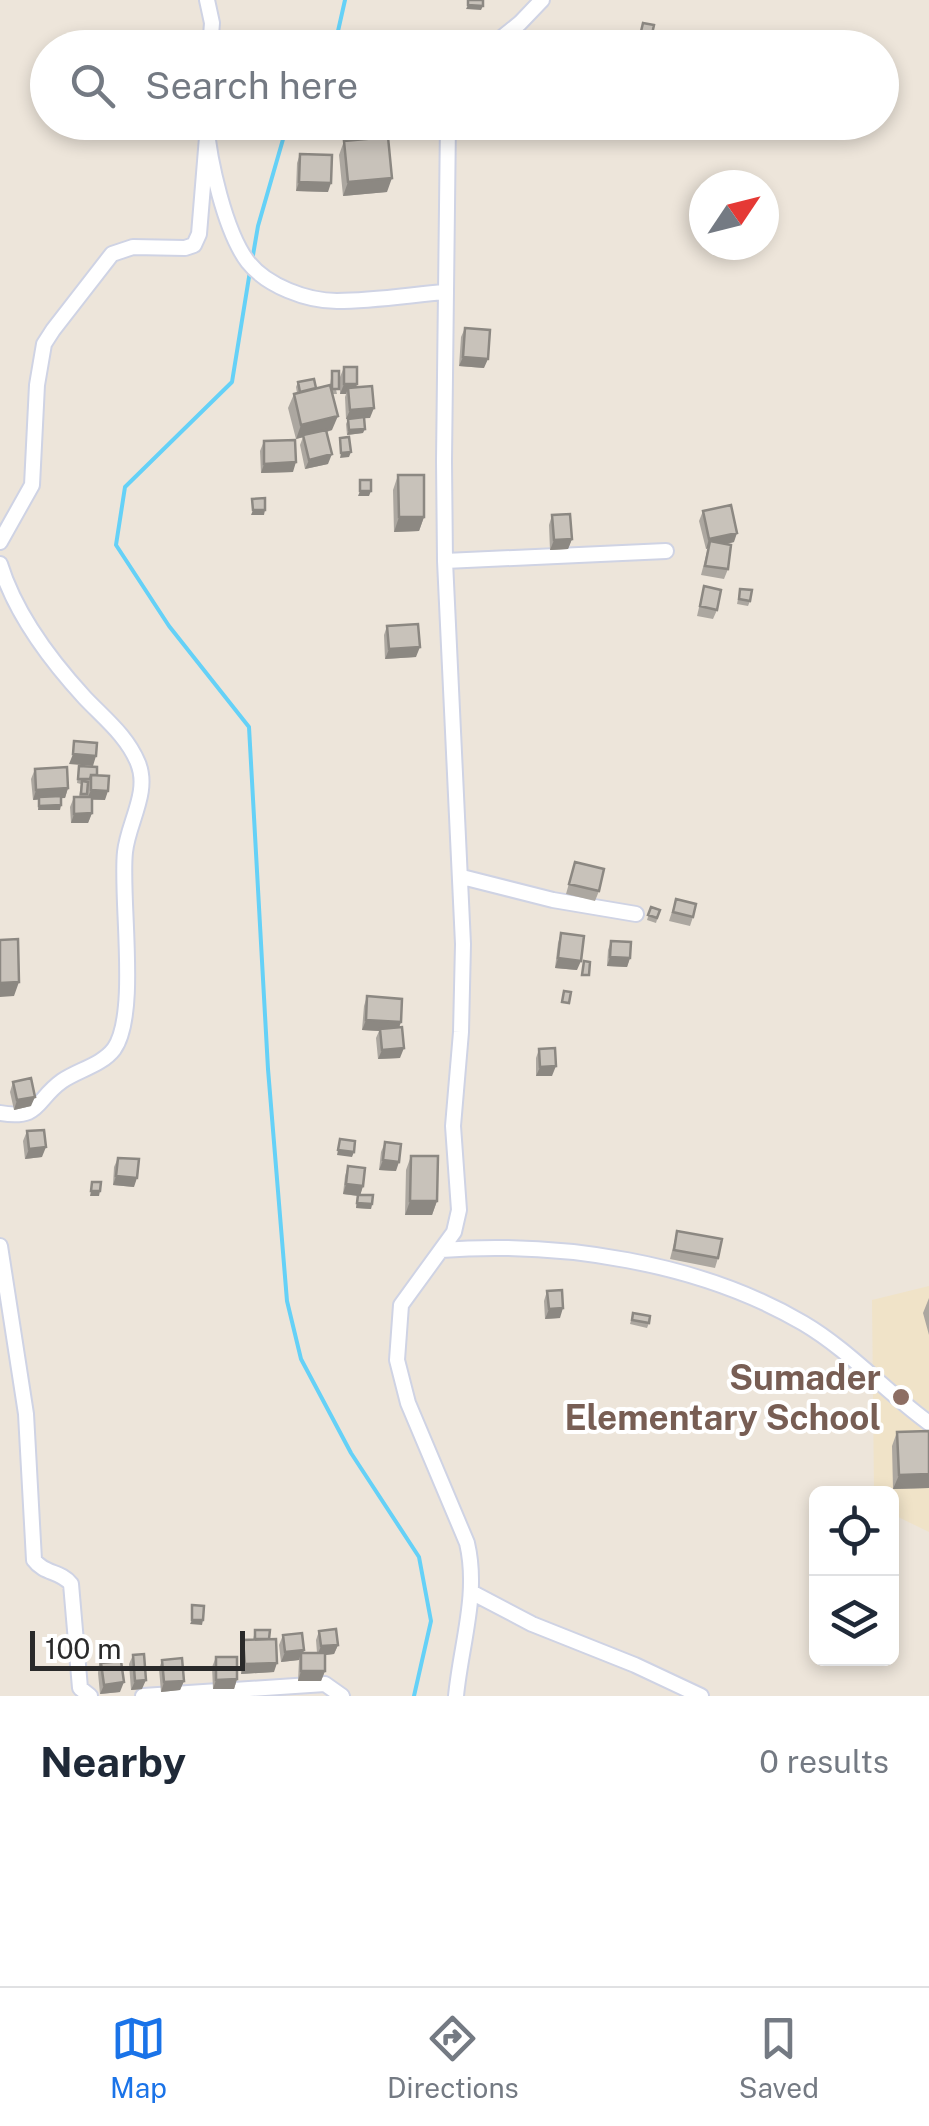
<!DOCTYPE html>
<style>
:root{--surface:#fff;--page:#f2f2f3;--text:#1f2937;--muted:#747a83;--line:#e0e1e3;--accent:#1a73e8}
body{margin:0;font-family:"Public Sans",sans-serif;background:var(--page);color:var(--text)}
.controls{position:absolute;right:30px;bottom:30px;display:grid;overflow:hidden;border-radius:15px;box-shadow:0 5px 15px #0003}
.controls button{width:90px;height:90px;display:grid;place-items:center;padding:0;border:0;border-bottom:2px solid var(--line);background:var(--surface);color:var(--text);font:50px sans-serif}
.compass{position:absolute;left:689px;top:170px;width:90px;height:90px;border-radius:50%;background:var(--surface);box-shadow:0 5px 15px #0003;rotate:55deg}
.scale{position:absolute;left:30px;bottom:25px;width:215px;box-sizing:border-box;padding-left:10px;border:5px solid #2a2a2a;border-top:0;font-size:28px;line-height:35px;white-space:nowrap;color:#2a2a2a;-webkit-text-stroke:8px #fff;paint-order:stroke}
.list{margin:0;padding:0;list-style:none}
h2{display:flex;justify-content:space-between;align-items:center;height:130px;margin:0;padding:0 40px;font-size:42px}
h2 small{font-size:32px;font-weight:400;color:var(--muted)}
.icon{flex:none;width:55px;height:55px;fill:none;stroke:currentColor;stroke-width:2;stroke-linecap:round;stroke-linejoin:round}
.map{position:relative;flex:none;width:929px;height:1696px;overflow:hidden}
.search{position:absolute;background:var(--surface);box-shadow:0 5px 15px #0003;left:30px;right:30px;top:30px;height:110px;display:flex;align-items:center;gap:25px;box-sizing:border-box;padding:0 35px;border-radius:55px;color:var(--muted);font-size:38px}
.sheet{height:290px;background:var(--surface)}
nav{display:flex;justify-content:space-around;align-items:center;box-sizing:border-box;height:140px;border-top:2px solid var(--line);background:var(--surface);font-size:28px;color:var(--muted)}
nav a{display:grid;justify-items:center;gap:5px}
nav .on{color:var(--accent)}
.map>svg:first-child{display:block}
.education{fill:#f0e3c8}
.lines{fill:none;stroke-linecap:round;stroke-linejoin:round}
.stream{stroke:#65d1f7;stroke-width:4}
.street-casing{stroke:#cfd3e4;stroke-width:18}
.street{stroke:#fff;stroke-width:14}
.wall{fill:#aca7a0}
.shaded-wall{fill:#8c8882}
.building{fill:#c8c2ba;stroke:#8c8882;stroke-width:2.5}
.education-dot{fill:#8d6e63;stroke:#fff;stroke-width:4}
.labels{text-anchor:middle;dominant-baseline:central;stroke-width:8;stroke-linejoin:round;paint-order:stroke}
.education-label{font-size:35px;font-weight:bold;fill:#785e54;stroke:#fff;text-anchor:end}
</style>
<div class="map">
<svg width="929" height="1696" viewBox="0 0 929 1696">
<rect width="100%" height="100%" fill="#ede5da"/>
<path class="education" d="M929,1286v246l-37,-18v-20l-18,-1 -2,-193z"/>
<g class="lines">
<path class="stream" d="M329,48l7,-8 9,-40
M252,261l6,-35 30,-104
M250,271l-18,111 -107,105 -9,58 53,81 80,101 19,342 19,232 14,58 50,94 68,104 12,64 -17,75"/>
<g class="street-casing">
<path id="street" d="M207,0l5,23 -2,25
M489,48l31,-25 22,-23
M206,122c3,38 19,110 42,140 19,24 59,39 89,39 36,0 73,-6 108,-9
M448,122l-4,339 1,100 18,383 -2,88 -8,94 6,84 -5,22 -53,73 -4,55 11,43 59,140c12,51 -6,101 -11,153
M0,542l32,-57 5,-100 7,-41 9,-14 59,-76 21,-7 52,1 9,-3 5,-11 8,-97
M445,561l221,-10
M0,564c15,49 51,97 85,134 20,21 42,38 53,65 12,29 -10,60 -13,89 -5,45 14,162 -11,197 -12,16 -36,21 -52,32 -27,19 -21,39 -62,32
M462,877l91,23 83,14
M0,1246l26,168 8,146c10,14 27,11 37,24l9,104 10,8
M441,1250c119,-9 258,12 362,73 46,27 83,69 126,100
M473,1593l59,31 103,41 66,31
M143,1696l182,-12 17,12"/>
</g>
<use href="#street" class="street"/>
</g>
<path class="wall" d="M643,23l7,20 -1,5 -12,-3z
M344,141l43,51 -44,4 -4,-41z
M300,154l28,38 -32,-1 1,-28z
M465,328l19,40 -25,-2 2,-29z
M344,367l13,17 -1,3 14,31h-6l-1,15 -16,2 -1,-11 2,-5h-2l-1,-22 1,-3h-6v-17z
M332,371l5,23h-5v36l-5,2 1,32 -23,5 -5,-24 3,-8 -7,2 -8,-31 6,-14 3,-1 -1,-6 2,-5 18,6 14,-3z
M264,441l29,31 -32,1 -1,-22z
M398,475l26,42 -5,14 -25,1 -1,-42z
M703,511l31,31 -7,2 1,25 -4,10 -23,-4 7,-27 -2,1 -7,-28z
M552,515l20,24 -4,10 -18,1 -1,-25z
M704,586l13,24 -4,9 -16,-3z
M740,589l10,12 -2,5 -11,-2z
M387,626l29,31 -31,2 -1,-24z
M79,766l18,9 8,25h-13v13l-4,10h-17l-1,-16 4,-10h5l2,-13 -4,-1z
M35,769l33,19 -3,10h-4l-1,12h-22v-11l-5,1 -2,-21z
M575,862l24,29 -4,10 -29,-7z
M676,899l17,18 -3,9 -21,-5z
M651,907l9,3 -4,13 -9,-3z
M561,933l16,37 -22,-2 3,-25z
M611,941l19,17 -3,9 -20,-1 1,-16z
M367,996l34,26 -2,6 1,30 -22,1 -2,-21 3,-7 -17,-1 2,-24z
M539,1049l13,27h-16v-18z
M13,1082l18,24 -17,4 -4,-18z
M27,1131l15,26 -17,2 -2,-18z
M385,1142l11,29 -17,-1 2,-18z
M411,1156l26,45 -5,14h-27l1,-45z
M118,1158l16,29 -21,-2 1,-18z
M348,1166l15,20 -3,9 12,9 -1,5 -15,-1 1,-12 -14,-2 2,-18z
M677,1231l41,27 -3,10 -45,-9z
M547,1291l13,27 -15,1 -1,-18z
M929,1298v37l-6,-22z
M633,1313l16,10 -2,5 -17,-4z
M929,1431v57l-36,1 -1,-43 5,-14z
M255,1630l14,9 5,33 -33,2 -1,-24 3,-10h10z
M319,1631l19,14 -4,9 -9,1v16l-4,10h-23l1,-21 -18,2 -2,-17 4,-10 21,15 -1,3h14l-1,-13z
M133,1655l9,34 -11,1 -2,-26z
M100,1656l20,36 -20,2 -2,-21z
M216,1657l21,22 -3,10h-21l-1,-22z
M162,1660l22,21 -4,9 -19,2 -2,-23z"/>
<path class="shaded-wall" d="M468,5l15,1 -2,4 -15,-1z
M392,178l-5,14 -44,4 5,-14z
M299,182l32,1 -3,9 -32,-1z
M463,357l25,2 -4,9 -25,-2z
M344,384h13l-3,10 -6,-6 -2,6h-6z
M374,408l-4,10 -24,1 4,-9z
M338,416l-6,14 -36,9 5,-14z
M365,429l-2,4 -16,2 2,-5z
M351,452l-2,5 -9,1 1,-5z
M332,454l-4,10 -23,5 4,-9z
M296,462l-3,10 -32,1 3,-9z
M360,491h11l-2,5h-11z
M253,510h12l-1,5h-13z
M399,517h25l-5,14 -25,1z
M737,533l-3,9 -25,6 1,-7 -2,7 -2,1 3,-10z
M572,539l-4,10 -18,1 4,-10z
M420,647l-4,10 -31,2 4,-10z
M73,754l23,2 -3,10 -24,-2z
M68,788l-3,10 -32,2 3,-10z
M91,790l17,1 -3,9 -18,-1z
M61,805l-1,5h-22l1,-4z
M92,813l-4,10h-17l3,-9z
M610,957l20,1 -3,9 -20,-1z
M558,958l23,3 -4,9 -22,-2z
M19,982l-5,14 -14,1v-14z
M366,1020l35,2 -4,10 -35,-2z
M404,1048l-4,10 -22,1 4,-9z
M556,1066l-4,10h-16l4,-9z
M35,1097l-4,9 -17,4 3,-10z
M46,1147l-4,10 -17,2 4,-10z
M338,1150l16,2 -2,5 -15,-2z
M383,1160l16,2 -3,9 -17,-1z
M116,1176l21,2 -3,9 -21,-2z
M346,1184l17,2 -3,10 -17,-2z
M91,1191h9l-1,5h-9z
M410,1201h27l-5,14h-27z
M357,1203l15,1 -1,5 -15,-1z
M563,1308l-3,10 -15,1 4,-10z
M929,1474v14l-36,1 6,-14z
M192,1620h11l-1,5 -12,-1z
M338,1645l-4,9 -17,2 4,-10z
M304,1650l-3,8v-5l-2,7 -18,2 4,-10z
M277,1663l-3,9 -33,2 4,-10z
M301,1671h24l-4,10h-23z
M237,1679l-3,10h-21l3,-9z
M146,1680l-4,9 -11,1 4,-9z
M184,1681l-4,9 -19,2 3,-10z
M124,1682l-4,10 -20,2 4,-9z"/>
<path class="building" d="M468,0h15v6l-15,-1z
M643,23l11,2 -4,18 -11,-3z
M576,37l1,11h-24l-1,-10z
M388,137l4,41 -44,4 -4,-41z
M300,154l32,1 -1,28 -32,-1z
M465,328l25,2 -2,29 -25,-2z
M344,367h13v17h-13z
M332,371h7v18h-7z
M314,379l2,9 -16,4 -2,-10z
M330,385l8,31 -37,9 -7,-31z
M372,386l2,22 -24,2 -2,-22z
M364,417l1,12 -16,1 -1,-11z
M326,430l6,24 -23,6 -6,-25z
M349,437l2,15 -10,1 -1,-15z
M295,440l1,22 -32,2v-23z
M398,475h26v42h-25z
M360,480h11v11h-11z
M265,498v12h-12l-1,-11z
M731,505l6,28 -28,6 -6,-28z
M570,514l2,25 -18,1 -2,-25z
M710,541l21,4 -3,24 -23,-3z
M704,586l17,4 -4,20 -17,-4z
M740,589l12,1 -2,11 -11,-2z
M418,624l2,23 -31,2 -2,-23z
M74,741l23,2 -1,13 -23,-2z
M79,766l18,1v8h-6l-1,4h-12z
M67,767l1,21 -32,2 -1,-21z
M91,775l18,1 -1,15 -17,-1z
M82,781l6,1 -1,12h-6z
M61,796v9l-22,1v-9z
M74,797h18v16l-18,1z
M575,862l29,7 -5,22 -30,-7z
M676,899l20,5 -3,13 -20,-5z
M651,907l9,3 -3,8 -9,-3z
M561,933l23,3 -3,25 -23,-3z
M18,939l1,43 -19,1v-43z
M611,941l20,1 -1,16 -20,-1z
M584,961l6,1 -1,13h-7z
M564,991l7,1 -2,11 -7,-1z
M367,996l35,3 -1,23 -35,-2z
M402,1027l2,21 -22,2 -2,-21z
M555,1048l1,18 -16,1 -1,-18z
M31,1078l4,19 -18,3 -4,-18z
M44,1130l2,17 -17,2 -2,-18z
M340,1139l15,2 -1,11 -16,-2z
M385,1142l16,2 -2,18 -16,-2z
M411,1156h27l-1,45h-27z
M118,1158l21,1 -2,19 -21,-2z
M348,1166l17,2 -2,18 -17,-2z
M92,1182h9l-1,9h-9z
M358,1195h15l-1,9 -15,-1z
M677,1231l45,8 -4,19 -44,-8z
M562,1290l1,18 -14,1 -2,-18z
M633,1313l17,3 -1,7 -17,-3z
M929,1431v43l-30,1 -2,-43z
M192,1605l12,1 -1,14h-11z
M336,1629l2,16 -17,1 -2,-15z
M255,1630h15l-1,9h-14z
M302,1633l2,17 -19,2 -2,-17z
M276,1639l1,24 -32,1 -2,-24z
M301,1653h24v18h-24z
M144,1654l2,26 -11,1 -2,-26z
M120,1655v6l-19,2v3l-1,-10z
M216,1657h21v22l-21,1z
M182,1658l2,23 -20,1 -2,-22z
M121,1661l3,21 -20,3 -3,-22z"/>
<circle class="education-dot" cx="901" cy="1397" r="10"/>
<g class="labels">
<g class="education-label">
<text x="881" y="1377">Sumader<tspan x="881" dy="40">Elementary School</tspan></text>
</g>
</g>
</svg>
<div class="controls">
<button><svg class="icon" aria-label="locate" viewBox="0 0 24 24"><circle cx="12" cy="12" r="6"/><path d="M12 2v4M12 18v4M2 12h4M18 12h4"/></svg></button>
<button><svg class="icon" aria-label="layers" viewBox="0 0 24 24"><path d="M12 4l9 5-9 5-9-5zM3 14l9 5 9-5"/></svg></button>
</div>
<svg class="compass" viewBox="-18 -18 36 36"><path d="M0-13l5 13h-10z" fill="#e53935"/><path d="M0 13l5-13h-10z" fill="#747a83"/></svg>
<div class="scale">100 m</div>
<div class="search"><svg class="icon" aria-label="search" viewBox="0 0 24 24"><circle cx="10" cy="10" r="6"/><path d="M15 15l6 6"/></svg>Search here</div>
</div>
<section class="sheet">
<h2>Nearby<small>0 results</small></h2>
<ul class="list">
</ul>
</section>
<nav>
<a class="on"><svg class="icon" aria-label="map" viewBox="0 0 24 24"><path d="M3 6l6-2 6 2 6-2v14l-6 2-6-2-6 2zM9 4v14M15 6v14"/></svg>Map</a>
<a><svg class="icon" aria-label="directions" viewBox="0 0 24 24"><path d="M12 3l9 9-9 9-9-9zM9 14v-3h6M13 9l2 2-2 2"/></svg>Directions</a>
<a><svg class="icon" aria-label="saved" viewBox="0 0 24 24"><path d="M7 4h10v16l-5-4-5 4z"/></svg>Saved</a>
</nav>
